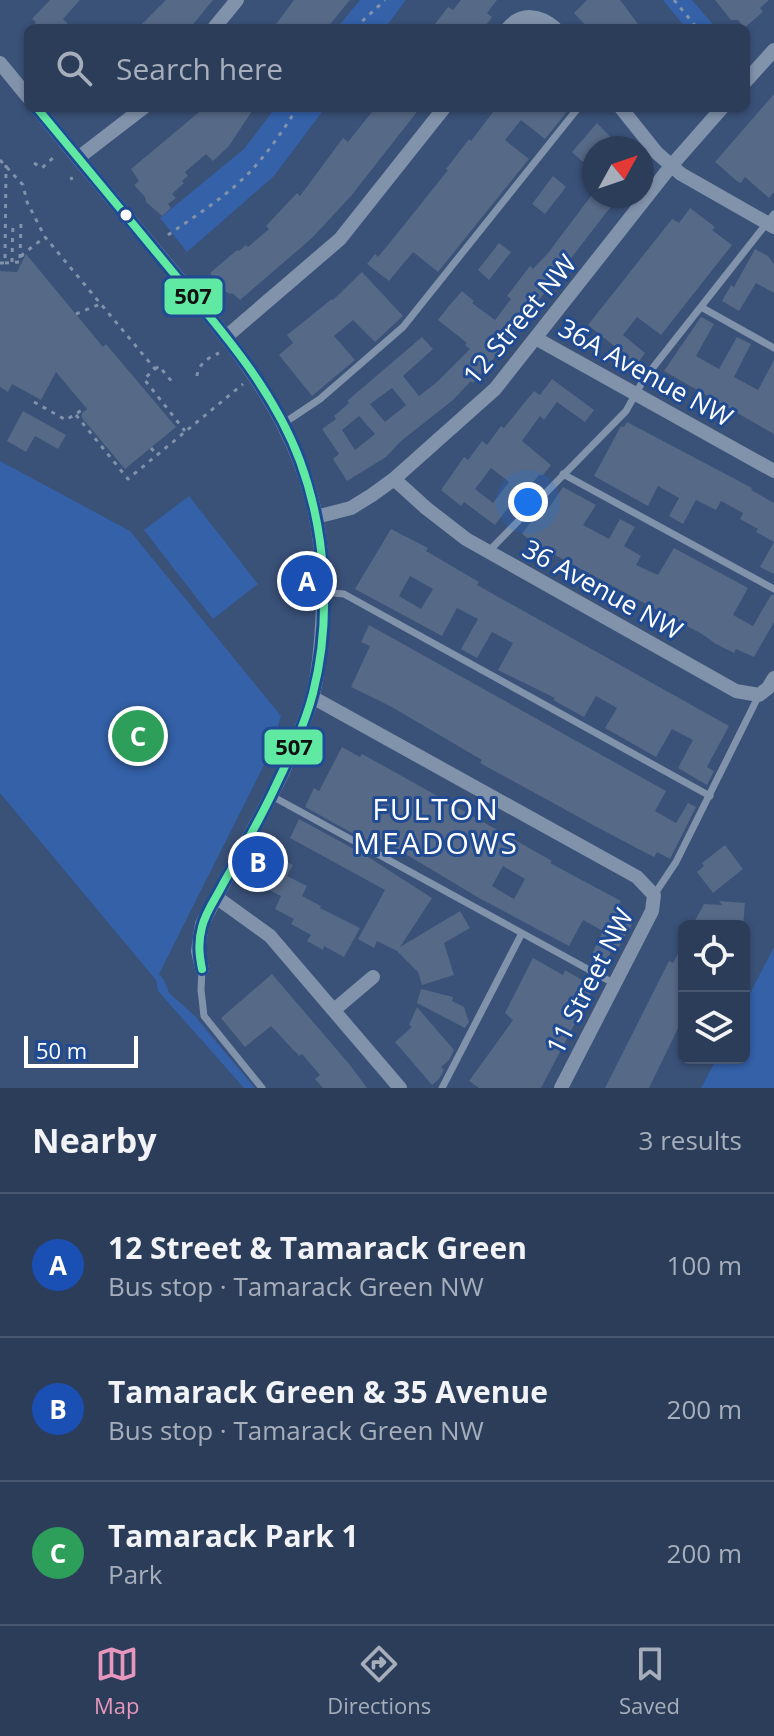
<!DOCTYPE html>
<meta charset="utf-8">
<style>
:root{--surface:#2c3d5a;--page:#344460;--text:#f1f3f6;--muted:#a6aebb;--line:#485670;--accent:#e797bd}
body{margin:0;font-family:"Open Sans",sans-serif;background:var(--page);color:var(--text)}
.controls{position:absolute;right:24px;bottom:24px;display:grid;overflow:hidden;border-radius:12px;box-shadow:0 2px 6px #0004}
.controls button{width:72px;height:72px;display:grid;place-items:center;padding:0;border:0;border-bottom:2px solid var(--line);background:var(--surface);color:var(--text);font:40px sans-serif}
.compass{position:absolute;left:582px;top:136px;width:72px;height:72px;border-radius:50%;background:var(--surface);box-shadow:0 2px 6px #0004;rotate:50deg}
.scale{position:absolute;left:24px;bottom:20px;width:114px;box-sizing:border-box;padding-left:8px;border:4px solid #fff;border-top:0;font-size:22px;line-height:28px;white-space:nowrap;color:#fff;-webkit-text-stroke:6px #204b92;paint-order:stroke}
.you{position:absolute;left:528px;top:502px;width:28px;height:28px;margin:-20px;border:6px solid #fff;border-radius:50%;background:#1a73e8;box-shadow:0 0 0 12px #1a73e833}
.badge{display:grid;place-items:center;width:52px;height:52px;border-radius:50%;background:var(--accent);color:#fff;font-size:26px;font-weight:700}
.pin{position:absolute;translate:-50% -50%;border:4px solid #fff;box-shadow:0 2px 8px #0006}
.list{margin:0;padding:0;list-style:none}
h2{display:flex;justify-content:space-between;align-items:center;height:104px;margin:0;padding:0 32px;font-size:34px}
h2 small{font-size:26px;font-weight:400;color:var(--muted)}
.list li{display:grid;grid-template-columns:52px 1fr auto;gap:24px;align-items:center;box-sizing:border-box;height:144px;padding:0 32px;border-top:2px solid var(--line)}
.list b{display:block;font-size:30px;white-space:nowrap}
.list p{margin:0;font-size:26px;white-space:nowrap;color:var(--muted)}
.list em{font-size:26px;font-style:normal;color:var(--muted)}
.icon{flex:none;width:44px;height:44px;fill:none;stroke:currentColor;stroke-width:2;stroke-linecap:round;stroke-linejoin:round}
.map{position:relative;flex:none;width:774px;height:1088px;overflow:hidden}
.search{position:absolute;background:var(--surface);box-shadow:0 2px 6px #0004;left:24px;right:24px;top:24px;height:88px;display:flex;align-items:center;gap:20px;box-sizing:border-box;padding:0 28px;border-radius:12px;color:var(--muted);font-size:30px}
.sheet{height:536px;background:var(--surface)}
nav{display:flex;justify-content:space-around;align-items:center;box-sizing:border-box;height:112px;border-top:2px solid var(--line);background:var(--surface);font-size:22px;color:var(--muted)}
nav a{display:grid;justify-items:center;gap:4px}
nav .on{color:var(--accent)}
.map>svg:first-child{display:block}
.green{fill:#3461a8}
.building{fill:#566987;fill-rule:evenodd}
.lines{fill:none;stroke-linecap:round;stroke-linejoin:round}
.path{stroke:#8192ab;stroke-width:3;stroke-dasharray:4 6;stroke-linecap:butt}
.lane{stroke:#8192ab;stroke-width:7}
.street{stroke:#8192ab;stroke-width:14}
.bus-1-casing{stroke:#204b92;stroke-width:14}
.bus-1{stroke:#60e9a3;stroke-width:8}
.bus-dot{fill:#fff;stroke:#204b92;stroke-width:3}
.labels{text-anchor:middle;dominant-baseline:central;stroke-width:6;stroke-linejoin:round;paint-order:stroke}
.street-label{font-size:26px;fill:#fff;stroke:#204b92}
.quarter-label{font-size:30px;letter-spacing:2px;fill:#fff;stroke:#204b92}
.line-badge{stroke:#204b92;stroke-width:3}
.pale-badge-label{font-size:22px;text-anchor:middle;font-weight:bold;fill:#111}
</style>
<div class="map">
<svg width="774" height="1088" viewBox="0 0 774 1088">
<rect width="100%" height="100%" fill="#3a5178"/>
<path class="green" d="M360,0h46l-21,28h-48z
M663,0h29l24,28h-30z
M275,108h50l-51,68 -87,76 -27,-34 84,-69z
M0,461l130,70 151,185 -12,39 -110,219 5,6 5,13 26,23 60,72h-11l-86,-97 -2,-11 -156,-187z
M189,496l69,88 -45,35 -69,-89z
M774,947v141h-73l16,-30h27v-53z"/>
<path class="building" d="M50,0h30l-17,19 9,9h-41l5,-6 -4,-3z
M166,0h47l-23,28h-12l-3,-3 -3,3h-34z
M294,0h56l-23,28h-54z
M461,0h36l-10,13 5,4 -8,11h-52l16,-21 5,3z
M587,0h33l21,28h-53l-14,-15z
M715,0h54l-9,8 3,4 -19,16 -6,-8h-7z
M774,94v98l-5,6 -24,-21 -4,6 -3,-1 -23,-20z
M204,108h50l-25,38 -16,15 -7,-7 -21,18 3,4 -6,5 2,2 -12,11 4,4 -8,6 3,4 -9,8 -16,-14 -1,-5 -11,-12 5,-4 -8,-12z
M375,108h45l-69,88 -39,42 -72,62 -8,-7 -2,1 -4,-2 -16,-19 27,-23 2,1 7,-6 2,2 21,-18 -3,-3 31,-33 3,3 43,-58 5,4z
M496,108h74l-25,31 -24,-19 -16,20 24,19 -91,113 -25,-20 -24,29 -22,-17 8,-10 3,3 14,-17 56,-70 -2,-1 17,-22 6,-8 2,2z
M597,123l24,25h-27l-11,14 -11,-10z
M553,176l13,11 -21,27 -13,-10z
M591,196h28l-131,170 -15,17 -2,-2 -18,19 -52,41 -15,16 -39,24 -14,-22 6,-5 -17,-25 14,-10 -2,-3 15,-13 -2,-2 75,-64 11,12 -30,27 16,20 18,-14 33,-33 -5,-4 2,-2 -29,-23 10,-13 14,-16 12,10 -2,2 23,17 16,-21 -4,-3 13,-17 10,-13 3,3 15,-16zM392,388l14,17 -21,17 -15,-18zM359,416l16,18 -20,16 -13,-20z
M690,208l25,19 -3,3 20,15 -71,90 -24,-18 -14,18 22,18 -10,14 -14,-12 2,-2 -35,-28 84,-106 7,4z
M499,243l12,9 -22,28 -11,-10z
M755,249l13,7 6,8v29l-18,-10 -17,28 -17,-10 9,-16 3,2z
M26,254l77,93 3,-3 70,83 -51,42 -43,-51v-5l5,-4 -31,-37 -15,28 -29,-16 -4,8 -8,-5v-116l17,1z
M362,272l41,44 -28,26 -22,-22 -19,16 21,24 -43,36 -33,-41 14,-12 -6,-8 45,-36 1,1z
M701,317l13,7 -18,32 23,13 18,-32 14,7 -17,33 24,13 16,-30v74l-110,-63z
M552,379l42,31 -9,12 -28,-20 -13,18 -4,-4 -18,25 29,24 -8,10h-4l-15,19 -2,-1 -13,16 -1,-1 -13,17 -31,-23 -3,4 -20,-16 23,-33 4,3 14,-19 5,4 14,-19 3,2 30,-37 6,4zM491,468l18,14 -16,21 -18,-14z
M23,411l43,24 -8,14 -23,-13 -9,16 -19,-11z
M627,422l125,66 -1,2 23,13v71l-14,-7 14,-25 -18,-10 2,-3 -18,-10 3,-6 -22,-12 -5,9 -20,-10 -13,24 -14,-8 10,-18 -21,-12 -10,20 -54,-30 27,-50 3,1z
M563,487l33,18 -13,20 26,14 11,-20 15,8 -11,19 17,10 -5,9 22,10 16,-27 74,40 -15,27 20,11 18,-31h3v27l-20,35 -18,-8 -2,4 -18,-9 -14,-10 -164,-88 -16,-12 19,-26 5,4z
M391,529l37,19 -2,3 53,31 -2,3 252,141 -22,41 7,4 -7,14 -29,-17 15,-28 -21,-11 -16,28 -51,-29 12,-20 -21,-12 -12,21 -31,-17 2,-2 -57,-28 15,-27 -21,-11 -15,26 -16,-9 17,-30 -21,-11 -15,28 -87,-47zM410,576l23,13 -12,20 -22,-13z
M369,625l297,166 -11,20 21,12 12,-20 8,4 -26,52 -13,-7 -3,5 -8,-4 -51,-27 -115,-63 2,-3 -92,-54 -39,-19 19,-41 -9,-4z
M342,747l18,10 2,-3 47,26 143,81 -2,2 71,38 -6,9 19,11 -17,29 -4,-2 -9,17 -14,-7 13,-27 -20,-11 -14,26 -90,-48 -102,-61 -5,7 -67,-37 9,-19 5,3zM503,866l22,13 -11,20 -22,-13z
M299,819l66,36 67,43 -32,49 60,-36 10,17 -26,15 10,32 -32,10 -4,-13 -21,-21 -20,-10 -3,7 -16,-9 27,-49 -95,-52z
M725,845l18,24 -30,24 -16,-21 7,-6 -2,-3z
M277,857l16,8 -6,11 20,10 -5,10 19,10 -1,2 40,20 -16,29 -20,-11 -1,4 -16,-9 4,-6 -20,-11 3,-5 -19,-10 6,-13 -19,-10z
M719,901l26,2 -2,23 -50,-2 11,-20 18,1z
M684,942v74l-35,72h-44l64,-127 4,2z
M533,958l30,17 2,-5 29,17 -53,101h-62l-10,-7 44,-61 -8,-7z
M272,974l78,91 17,23h-44l-8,-9 5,-4 -18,-21 -3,2 -28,-30 -26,21 -10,-12 -14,-17z
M421,989l32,8 -1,4 12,6 5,15 -4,6 -48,-25z
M417,1007l37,43 -5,10 -8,7 3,3 -5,9 -7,6 -37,-43 17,-15 -3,-2z"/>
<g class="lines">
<path class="path" d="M674,0l23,28
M355,28l30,-28
M0,160l23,25 4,17 18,35 110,132 -11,10 41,52
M34,163l8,5 14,-13
M71,177l1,3
M168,235c27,-19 56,-37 80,-61 19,-20 35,-43 49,-66
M20,258l1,-36
M12,262l1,-40
M0,263h5l1,-98
M5,263l14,-1 4,-8 22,-17
M76,314l24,-10
M155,369l4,-3 14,17
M197,376c1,-12 12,-19 22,-23
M34,402l32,18 19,-12
M76,415l52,64 115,-95
M151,448l6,7"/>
<path class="lane" d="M701,307l73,41
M284,423l36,-24 83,-72 175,-219
M563,474l211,115
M488,552l138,-141 18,-32 130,-165
M323,592l21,2 366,202
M270,795l345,189
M654,895l22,-33 83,-167
M202,969l-1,21 3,26 58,72
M442,1088l80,-155"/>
<path class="street" d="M214,28l23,-28
M508,28c14,-16 32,-13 47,0
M0,63l28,34
M746,81l28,-31
M37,108c43,53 88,106 132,159 90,108 157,187 154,337 -1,32 -3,67 -12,97 -24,77 -72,151 -109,223l-4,27 4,18
M621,108l36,45 24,21 93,53
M78,158l65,-50
M227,336l113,-97 104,-131
M537,339l237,132
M394,479l32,29 40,31 270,152 23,4 9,-7 6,-10
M316,517l35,-9 21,-13 22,-16 101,-90 176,-223 51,-58
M312,697l325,180 17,18 -2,16 -91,177
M216,897l54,39 130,152
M334,1010l39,-33"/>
<g class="bus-1-casing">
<path id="bus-1" d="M37,108c46,56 93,112 139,168 47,56 98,115 124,185 26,71 32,158 13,232 -8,31 -22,61 -36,90 -16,35 -35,68 -54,101 -7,14 -18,29 -21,43 -4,15 -3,27 0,42"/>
</g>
<use href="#bus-1" class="bus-1"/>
</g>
<circle class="bus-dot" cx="126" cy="215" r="7"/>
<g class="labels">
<g class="street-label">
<text transform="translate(519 319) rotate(-50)">12 Street NW</text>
<text transform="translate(646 372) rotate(29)">36A Avenue NW</text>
<text transform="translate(603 589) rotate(29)">36 Avenue NW</text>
<text transform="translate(589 981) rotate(-63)">11 Street NW</text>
</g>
<g class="quarter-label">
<text x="436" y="808">FULTON<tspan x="436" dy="34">MEADOWS</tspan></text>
</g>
</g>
<g class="line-badge">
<rect x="163" y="277" width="61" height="39" rx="8" fill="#60e9a3"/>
<rect x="263" y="728" width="61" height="38" rx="8" fill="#60e9a3"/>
</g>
<g class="pale-badge-label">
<text x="193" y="304">507</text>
<text x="294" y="755">507</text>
</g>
</svg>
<div class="controls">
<button><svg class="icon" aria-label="locate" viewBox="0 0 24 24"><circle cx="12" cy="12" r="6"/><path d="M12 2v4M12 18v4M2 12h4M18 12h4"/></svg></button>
<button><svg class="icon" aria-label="layers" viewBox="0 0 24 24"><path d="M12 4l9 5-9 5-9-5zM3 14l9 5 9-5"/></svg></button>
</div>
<svg class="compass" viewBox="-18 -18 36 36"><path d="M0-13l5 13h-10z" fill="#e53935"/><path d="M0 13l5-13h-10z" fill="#a6aebb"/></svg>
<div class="scale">50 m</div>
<div class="you"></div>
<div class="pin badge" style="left:307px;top:581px;background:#1a4fb4">A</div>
<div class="pin badge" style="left:258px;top:862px;background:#1a4fb4">B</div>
<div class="pin badge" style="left:138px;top:736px;background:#2e9e5b">C</div>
<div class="search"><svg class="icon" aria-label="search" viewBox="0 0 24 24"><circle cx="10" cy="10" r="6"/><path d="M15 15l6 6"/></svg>Search here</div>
</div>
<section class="sheet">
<h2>Nearby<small>3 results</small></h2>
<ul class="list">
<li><span class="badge" style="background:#1a4fb4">A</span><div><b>12 Street &amp; Tamarack Green</b><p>Bus stop · Tamarack Green NW</p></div><em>100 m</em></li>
<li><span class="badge" style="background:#1a4fb4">B</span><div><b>Tamarack Green &amp; 35 Avenue</b><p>Bus stop · Tamarack Green NW</p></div><em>200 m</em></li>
<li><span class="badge" style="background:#2e9e5b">C</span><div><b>Tamarack Park 1</b><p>Park</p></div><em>200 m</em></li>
</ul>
</section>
<nav>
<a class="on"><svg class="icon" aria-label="map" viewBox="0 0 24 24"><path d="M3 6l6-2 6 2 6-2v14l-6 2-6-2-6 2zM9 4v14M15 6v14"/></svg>Map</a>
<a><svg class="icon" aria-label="directions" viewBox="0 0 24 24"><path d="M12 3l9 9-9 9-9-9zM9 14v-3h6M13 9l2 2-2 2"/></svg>Directions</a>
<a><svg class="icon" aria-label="saved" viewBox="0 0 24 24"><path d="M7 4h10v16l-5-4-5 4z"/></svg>Saved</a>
</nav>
